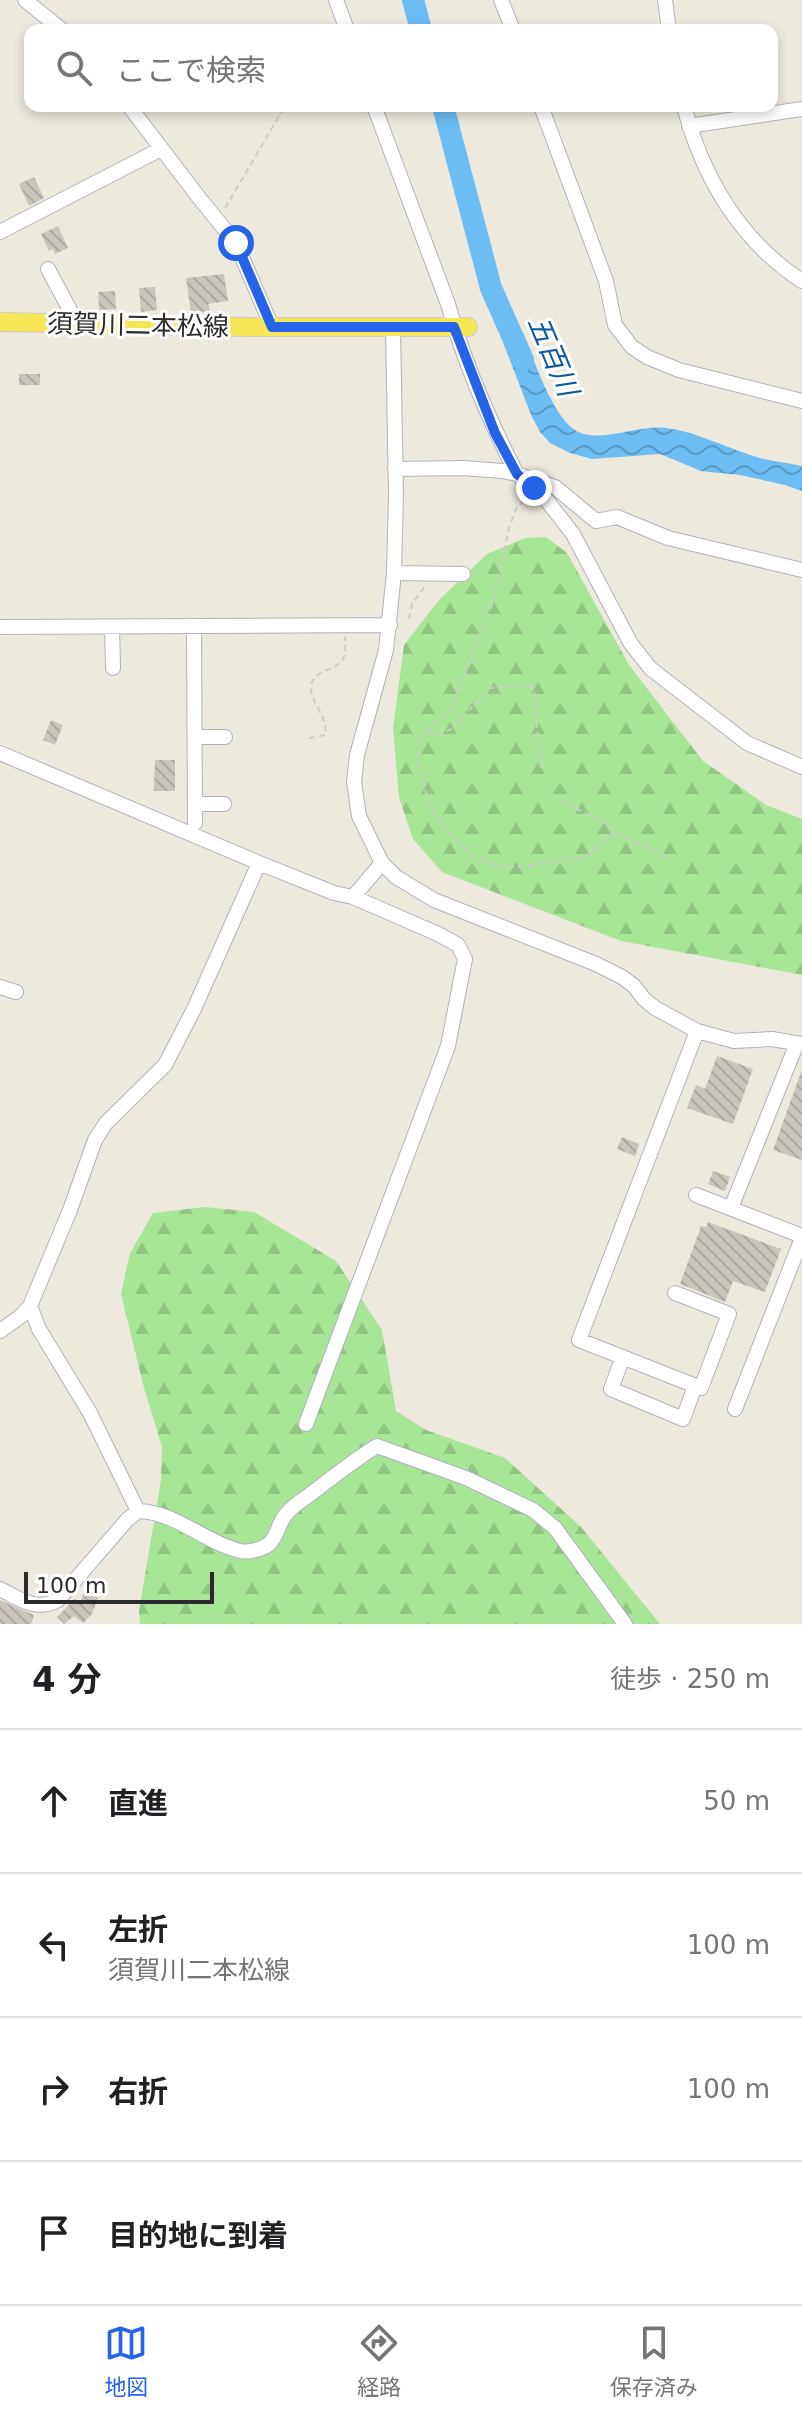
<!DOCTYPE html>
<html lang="ja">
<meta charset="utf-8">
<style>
:root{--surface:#fff;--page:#f2f2f2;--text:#202124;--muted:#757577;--line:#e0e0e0;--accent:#2563eb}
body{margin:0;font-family:"DejaVu Sans","Noto Sans JP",sans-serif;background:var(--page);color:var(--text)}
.scale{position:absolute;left:24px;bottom:20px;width:190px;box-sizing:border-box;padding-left:8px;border:4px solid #2b2b2b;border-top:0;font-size:22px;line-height:28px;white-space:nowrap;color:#2b2b2b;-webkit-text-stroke:6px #fff;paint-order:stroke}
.stop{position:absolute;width:24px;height:24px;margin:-18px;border:6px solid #2563eb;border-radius:50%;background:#fff}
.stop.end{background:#2563eb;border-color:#fff;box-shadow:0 2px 8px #0008}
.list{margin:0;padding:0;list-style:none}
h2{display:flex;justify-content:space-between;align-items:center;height:104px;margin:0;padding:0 32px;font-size:34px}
h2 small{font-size:26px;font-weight:400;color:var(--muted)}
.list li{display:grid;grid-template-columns:52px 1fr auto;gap:24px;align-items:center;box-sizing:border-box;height:144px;padding:0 32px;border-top:2px solid var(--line)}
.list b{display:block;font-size:30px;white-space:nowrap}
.list p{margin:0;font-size:26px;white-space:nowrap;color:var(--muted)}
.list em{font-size:26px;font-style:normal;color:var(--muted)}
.icon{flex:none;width:44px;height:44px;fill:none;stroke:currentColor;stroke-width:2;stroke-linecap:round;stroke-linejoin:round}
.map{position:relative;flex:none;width:802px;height:1624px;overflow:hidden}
.search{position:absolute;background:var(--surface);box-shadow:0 4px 12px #0003;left:24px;right:24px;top:24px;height:88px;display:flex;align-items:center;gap:20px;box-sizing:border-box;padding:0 28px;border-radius:16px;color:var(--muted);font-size:30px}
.sheet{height:680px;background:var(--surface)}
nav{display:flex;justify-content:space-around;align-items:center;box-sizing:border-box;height:112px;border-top:2px solid var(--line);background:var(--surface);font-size:22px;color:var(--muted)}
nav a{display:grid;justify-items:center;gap:4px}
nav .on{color:var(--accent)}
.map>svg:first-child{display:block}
.forest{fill:url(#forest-firs)}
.water{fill:url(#water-waves)}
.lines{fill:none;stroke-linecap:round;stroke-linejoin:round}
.river{stroke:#6bbdf4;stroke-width:22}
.building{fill:url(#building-back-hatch)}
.minor-casing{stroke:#b1b1bf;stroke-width:16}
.major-casing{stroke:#ccc;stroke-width:20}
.path{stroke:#ccc;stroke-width:2;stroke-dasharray:6 4;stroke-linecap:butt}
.minor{stroke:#fff;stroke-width:14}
.major{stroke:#f7e758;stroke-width:18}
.route{stroke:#2563eb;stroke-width:10}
.labels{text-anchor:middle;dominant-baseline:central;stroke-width:6;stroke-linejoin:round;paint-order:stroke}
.street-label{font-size:26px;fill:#2b2b2b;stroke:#fff}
.water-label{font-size:28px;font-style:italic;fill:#0759a3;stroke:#fff}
</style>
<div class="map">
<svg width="802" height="1624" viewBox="0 0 802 1624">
<defs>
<pattern id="forest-firs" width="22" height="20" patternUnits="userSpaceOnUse" patternTransform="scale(2)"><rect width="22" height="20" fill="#a7e697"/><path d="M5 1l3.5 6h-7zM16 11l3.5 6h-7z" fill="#90c582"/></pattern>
<pattern id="water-waves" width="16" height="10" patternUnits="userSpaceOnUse" patternTransform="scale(2)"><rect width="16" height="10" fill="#6bbdf4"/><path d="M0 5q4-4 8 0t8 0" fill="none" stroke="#589ac6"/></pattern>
<pattern id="building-back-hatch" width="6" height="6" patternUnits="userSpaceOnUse" patternTransform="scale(2)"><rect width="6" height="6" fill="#c9c5bc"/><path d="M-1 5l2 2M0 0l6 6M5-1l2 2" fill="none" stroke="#ada9a2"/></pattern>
</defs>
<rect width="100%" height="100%" fill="#eee9dd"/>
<path class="forest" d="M546,537l21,16 62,112 74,96 63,44 36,14v156l-181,-34 -179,-69 -29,-33 -14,-42 -6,-69 11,-83 35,-45 48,-46 38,-16z
M205,1207l49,5 82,49 46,69 14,81 30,19 79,28 76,69 79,97h-520l-1,-13 22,-131 1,-33 -18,-59 -23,-94 9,-41 23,-40z"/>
<path class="water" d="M523,333c11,27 29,82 52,97 23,15 63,-6 91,-2 32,4 62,21 94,30 13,3 28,5 42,8v25l-17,-6 -45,-10 -39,-4 -41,-17 -68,5 -22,-6 -20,-10 -10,-11 -9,-17 -31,-81z"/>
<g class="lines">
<path class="river" d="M413,0l8,30
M443,106l48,182 32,72"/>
</g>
<path class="building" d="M34,177l10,21 -15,8 -10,-22z
M58,226l10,22 -13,6 -2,-5 -4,2 -8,-17z
M224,274l4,27 -20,3 2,7 -19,2 -5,-35z
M155,287l2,23 -16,2 -2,-24z
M115,291l1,18 -17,1 -1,-18z
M19,374h21v11h-21z
M51,720l12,5 -8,20 -12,-5z
M155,760h20v31h-21z
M717,1056l36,13 -20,55 -46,-16 9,-23 9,4z
M801,1072h1v88l-29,-10z
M622,1137l17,7 -4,12 -18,-7z
M713,1171l17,6 -5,14 -17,-7z
M708,1222l73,27 -16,43 -32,-11 -8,21 -45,-18 21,-58 5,1z
M84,1592l14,6 -6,16 -9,9 -9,-7 -10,8 -7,-7 18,-18 5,4z
M0,1600l34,15 -3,9h-31z"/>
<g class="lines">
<g class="minor-casing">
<path id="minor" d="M25,0l37,30
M336,0l11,30
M501,0l12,30
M665,0l4,30
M129,106l71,93 36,44 36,84
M374,106l74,198c16,58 41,116 69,170l38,13 41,34 21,-4 51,21 134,32
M541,106l65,175 9,44 17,22 15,10 32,13 123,31
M684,106c18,70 56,135 118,175
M689,126l113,-17
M0,232l161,-83
M48,269l29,54
M393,327l3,168 -2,78 -8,77 -29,105 -3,27 5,34 23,47 14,14 38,23 162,64 26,13 12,9 10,13 11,9 42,23 37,10 38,-2 30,5
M395,469l68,-1 39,3 15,3 28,24 28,36 58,110 20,25 96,74 55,24
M394,573l69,1
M0,627l390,-2
M112,627l1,41
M194,627l1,196
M195,737h30
M0,753l259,110 75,30 19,4 85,37 20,11 7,14 -17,87 -142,378
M195,804h29
M353,897l29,-34
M0,987l16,5
M696,1195l106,41
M731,1208l66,-165
M675,1293l54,21 -28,74 -122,-48 118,-309
M30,1306l9,23 51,84 48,98
M0,1331l21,-15 9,-10 40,-96 25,-70 11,-17 59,-58 29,-56 65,-146
M623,1357l-12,32 72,30 12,-33
M735,1409l67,-171
M0,1589c20,10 36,23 58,11l69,-80 11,-9c38,1 66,31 102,40 8,2 23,-2 29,-7 8,-7 9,-19 15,-27 6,-10 19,-17 28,-24 21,-16 42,-33 65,-47l89,32 67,32 22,18 70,96"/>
</g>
<g class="major-casing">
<path id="major" d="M0,322l248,5h220"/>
</g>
<path class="path" d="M225,208l60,-102
M524,500l-8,9 -7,19 -16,74 -43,108 -33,30 -1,9 3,18 10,37 17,27 25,23 25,12 20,1 69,-9 28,-25
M409,619l3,-15 13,-18
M427,732l16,1 8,-4 39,-41 42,-2 2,4 7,80
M309,738l16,-3c4,-19 -15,-31 -14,-49 2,-17 28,-15 33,-29 2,-6 1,-14 1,-20
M558,799l54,28 1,6 59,25"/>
<use href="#minor" class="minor"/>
<use href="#major" class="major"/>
</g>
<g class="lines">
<path class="route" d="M236,243l36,84h182l41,106 22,41 17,14"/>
</g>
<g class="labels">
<g class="street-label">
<text transform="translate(138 325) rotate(1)">須賀川二本松線</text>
</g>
<g class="water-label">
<text transform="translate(553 356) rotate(67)">五百川</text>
</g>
</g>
</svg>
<div class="scale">100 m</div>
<div class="stop" style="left:236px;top:243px"></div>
<div class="stop end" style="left:534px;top:488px"></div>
<div class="search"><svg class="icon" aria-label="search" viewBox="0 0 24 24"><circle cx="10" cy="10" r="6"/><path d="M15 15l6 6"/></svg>ここで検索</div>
</div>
<section class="sheet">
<h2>4 分<small>徒歩 · 250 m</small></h2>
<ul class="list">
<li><svg class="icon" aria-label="ahead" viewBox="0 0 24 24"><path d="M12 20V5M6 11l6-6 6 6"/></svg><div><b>直進</b></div><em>50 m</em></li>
<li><svg class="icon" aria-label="left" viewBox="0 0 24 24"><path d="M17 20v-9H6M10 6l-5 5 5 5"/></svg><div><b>左折</b><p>須賀川二本松線</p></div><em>100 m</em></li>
<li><svg class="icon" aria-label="right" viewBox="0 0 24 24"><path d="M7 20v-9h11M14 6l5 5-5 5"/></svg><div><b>右折</b></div><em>100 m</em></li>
<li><svg class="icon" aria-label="arrive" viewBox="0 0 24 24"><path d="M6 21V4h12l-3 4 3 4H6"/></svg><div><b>目的地に到着</b></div></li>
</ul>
</section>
<nav>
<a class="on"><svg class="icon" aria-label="map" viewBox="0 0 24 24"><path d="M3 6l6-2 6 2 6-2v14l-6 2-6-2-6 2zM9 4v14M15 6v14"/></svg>地図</a>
<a><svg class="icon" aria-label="directions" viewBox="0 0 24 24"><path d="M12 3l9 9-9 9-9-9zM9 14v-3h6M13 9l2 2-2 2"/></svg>経路</a>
<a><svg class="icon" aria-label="saved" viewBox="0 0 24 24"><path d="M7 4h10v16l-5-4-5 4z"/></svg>保存済み</a>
</nav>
